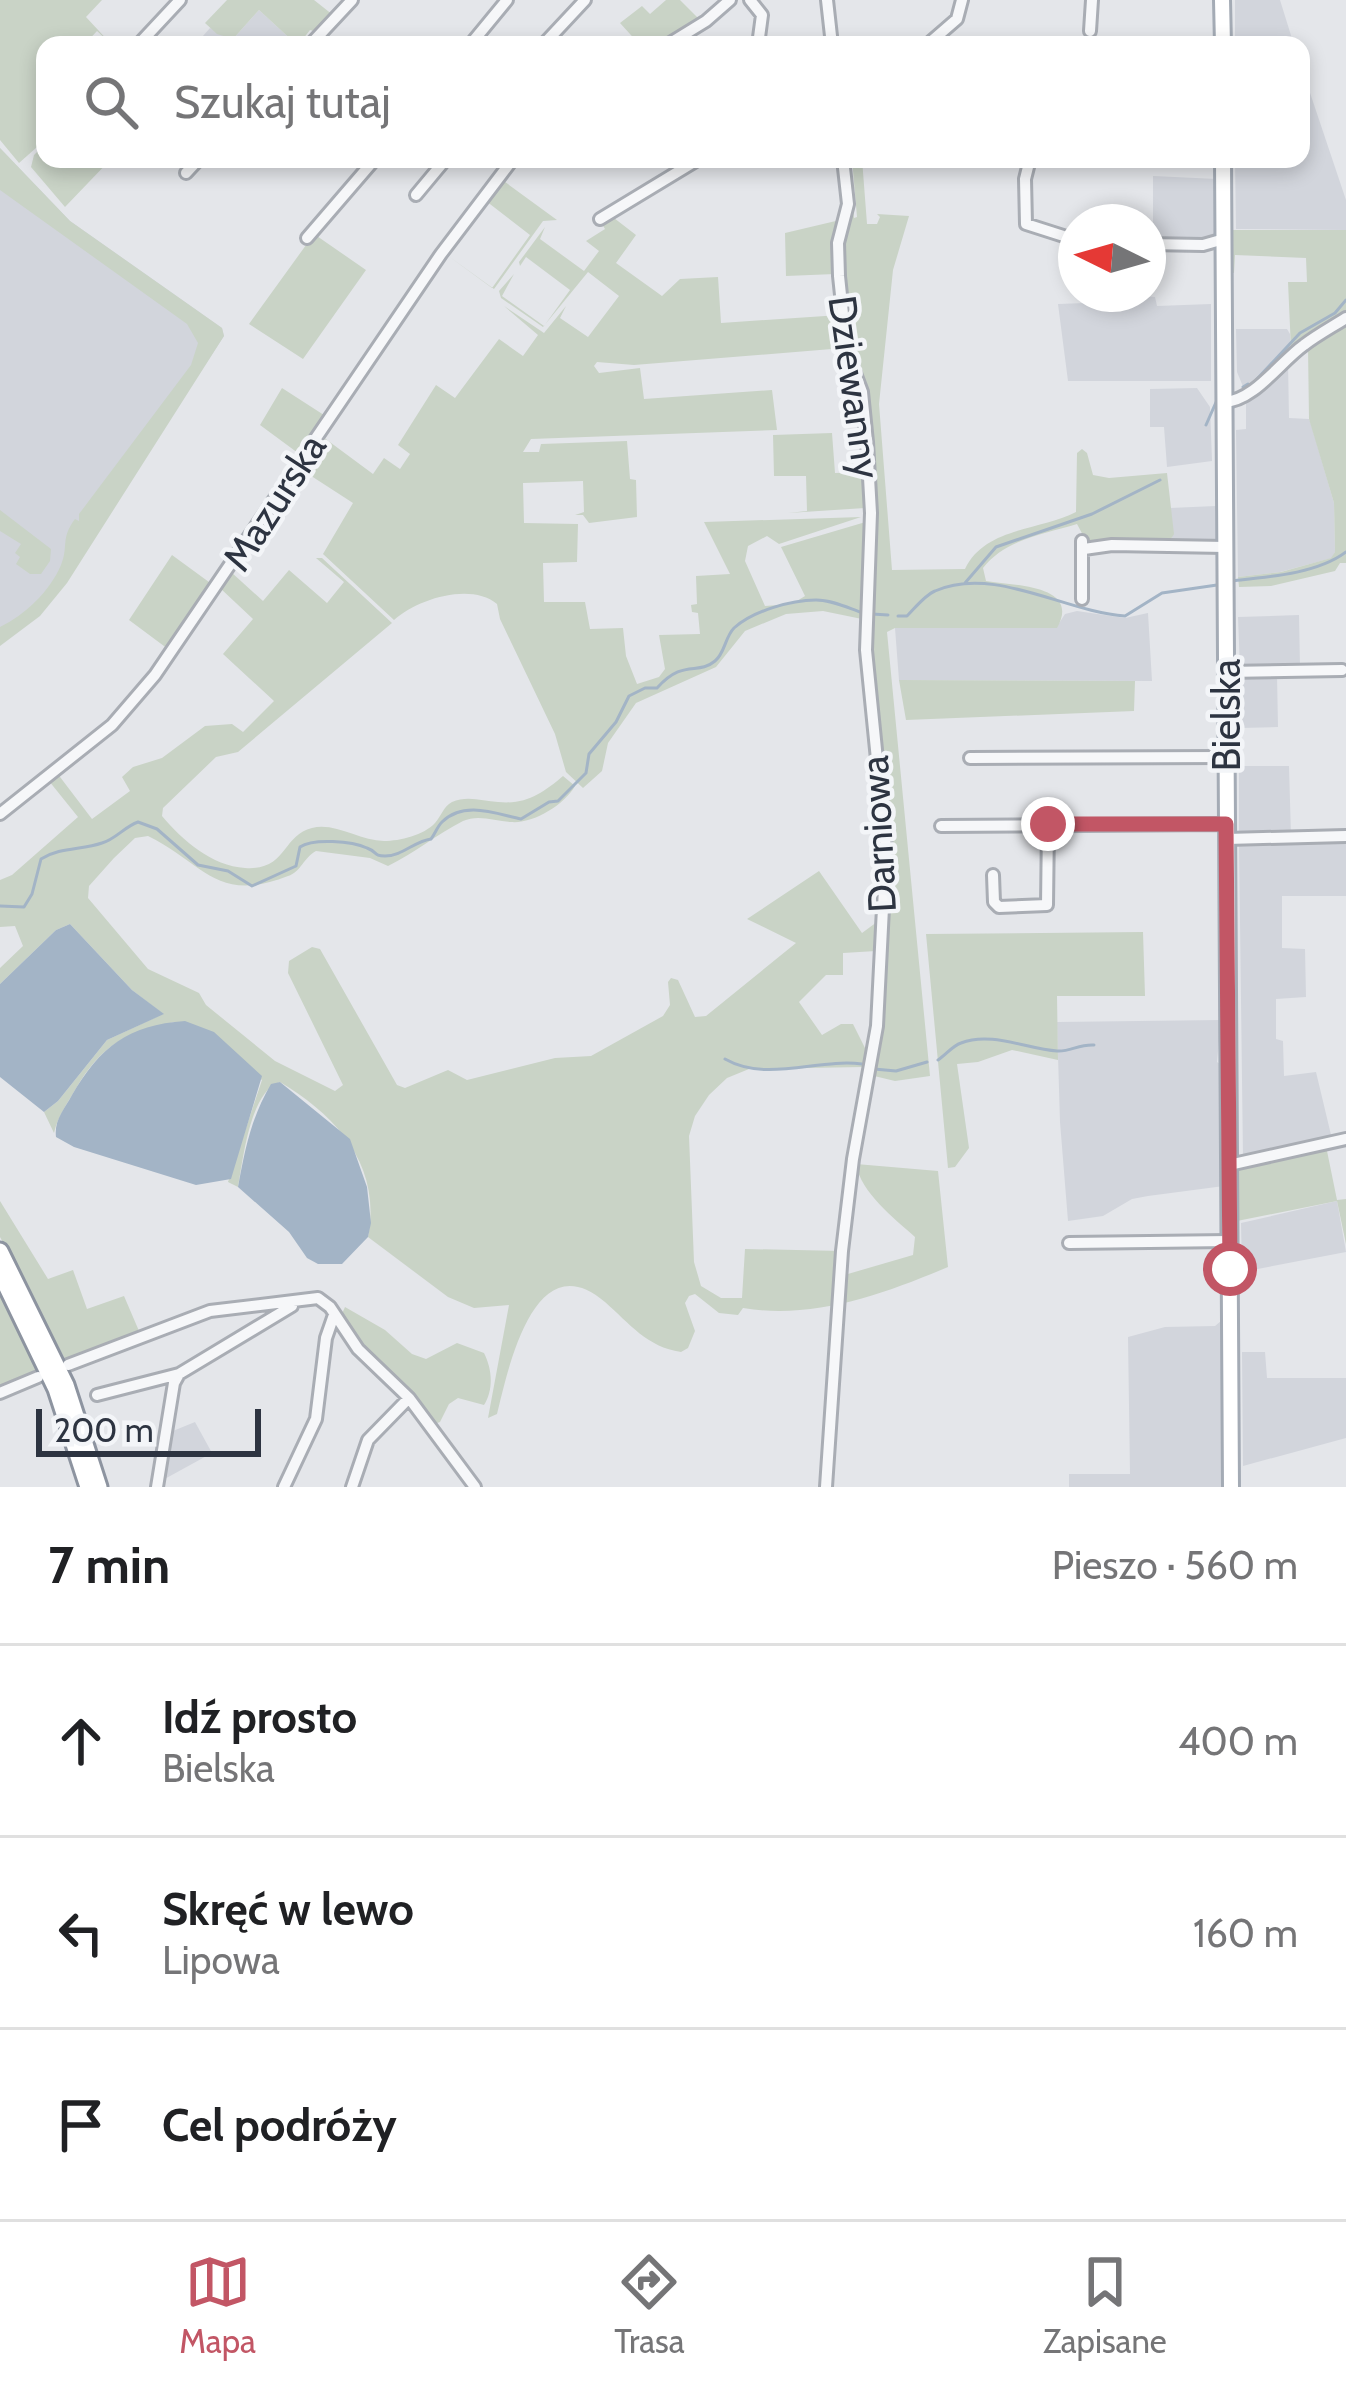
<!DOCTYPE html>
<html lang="pl">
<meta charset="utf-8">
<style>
:root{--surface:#fff;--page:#f2f2f2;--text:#202124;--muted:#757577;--line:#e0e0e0;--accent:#c25665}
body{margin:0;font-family:Cabin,sans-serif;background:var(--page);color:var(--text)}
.compass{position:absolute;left:1058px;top:204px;width:108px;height:108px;border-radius:50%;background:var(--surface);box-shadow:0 6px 18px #0003;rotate:275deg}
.scale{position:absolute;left:36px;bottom:30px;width:225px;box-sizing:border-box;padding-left:12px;border:6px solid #2d3441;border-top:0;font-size:33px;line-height:42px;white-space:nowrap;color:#2d3441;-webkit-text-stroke:9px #f3f5f8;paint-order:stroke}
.stop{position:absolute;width:36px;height:36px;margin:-27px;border:9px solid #c25665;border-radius:50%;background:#fff}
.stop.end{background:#c25665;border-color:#fff;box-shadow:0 3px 12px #0008}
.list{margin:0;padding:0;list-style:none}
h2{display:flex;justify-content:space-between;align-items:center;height:156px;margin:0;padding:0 48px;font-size:51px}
h2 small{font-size:39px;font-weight:400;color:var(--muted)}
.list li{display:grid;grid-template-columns:78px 1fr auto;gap:36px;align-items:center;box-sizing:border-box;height:192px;padding:0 48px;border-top:3px solid var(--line)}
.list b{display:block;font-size:45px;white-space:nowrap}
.list p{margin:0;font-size:39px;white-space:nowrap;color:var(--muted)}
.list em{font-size:39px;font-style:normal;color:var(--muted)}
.icon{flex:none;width:66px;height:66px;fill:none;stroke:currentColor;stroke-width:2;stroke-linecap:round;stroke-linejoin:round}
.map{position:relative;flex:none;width:1346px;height:1487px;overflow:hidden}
.search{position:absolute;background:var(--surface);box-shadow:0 6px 18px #0003;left:36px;right:36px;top:36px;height:132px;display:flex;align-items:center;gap:30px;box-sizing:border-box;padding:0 42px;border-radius:24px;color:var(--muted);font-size:45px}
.sheet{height:732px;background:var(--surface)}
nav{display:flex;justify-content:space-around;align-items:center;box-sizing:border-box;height:168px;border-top:3px solid var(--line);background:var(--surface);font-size:33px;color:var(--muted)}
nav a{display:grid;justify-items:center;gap:6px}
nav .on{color:var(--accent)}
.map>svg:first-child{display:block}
.built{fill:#d2d5dc}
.green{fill:#c9d3c6}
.water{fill:#a3b4c6}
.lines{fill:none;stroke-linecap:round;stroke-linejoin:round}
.stream{stroke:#a3b4c6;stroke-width:3}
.minor-casing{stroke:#a9adb4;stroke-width:16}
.major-casing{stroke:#a4abb5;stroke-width:20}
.highway-casing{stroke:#8d94a0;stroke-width:21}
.minor{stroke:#f6f7f9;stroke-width:10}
.major{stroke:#fff;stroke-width:14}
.highway{stroke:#fff;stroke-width:15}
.route{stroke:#c25665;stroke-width:15}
.labels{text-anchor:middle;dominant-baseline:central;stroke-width:9;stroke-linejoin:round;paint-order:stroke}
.street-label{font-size:39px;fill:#2d3441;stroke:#f3f5f8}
</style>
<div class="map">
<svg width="1346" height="1487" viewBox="0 0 1346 1487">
<rect width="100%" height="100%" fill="#e4e6ea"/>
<path class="built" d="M1235,0h45l14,45h-59z
M259,10l38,35h-102l15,-17 23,11z
M1301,66l45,134v30l-110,-1 -1,-70h66z
M0,148l70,73 152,107 2,8 -170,258 -54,47z
M1153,176l64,3v59l-64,4z
M1142,296l13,1 2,9 54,-2v77h-143l-10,-77 83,-3z
M1236,329h51l3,5 1,15 -47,40 -7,-17z
M1288,363l1,55 20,1 2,5 23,79 1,49 -3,6 -52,14 -42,5 -2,-147 10,-1v-31z
M1197,388l13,19 2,54 -45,6 -3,-40h-14v-38z
M1216,506l1,34 -3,4 -42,-1 -2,-35z
M1077,611l48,7 23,-5 4,68 -253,-1 -4,-52h161l9,-14z
M1299,615l1,52 -60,2 -2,-52z
M1277,675l1,52 -38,1 -1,-52z
M1239,766h50l2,70h-52z
M1346,839v57h-64v52l23,1 1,48 -30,2v40l7,2 1,35 32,-4 16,67 -89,19 -4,-316z
M1221,1020l-4,42 6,4 1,120 -76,10 -16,3 -29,17 -35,5 -8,-99 -3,-100z
M1337,1201l9,51 -104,20 -1,-49z
M1221,1321l2,166h-154v-13h61l-2,-137 37,-10 50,-1z
M1242,1352h23l2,26h79v60l-103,28z
M195,1422l17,31 -51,28 7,-48z"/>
<path class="green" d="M0,0h102l-16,17 26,28 -15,-14 -13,14h-39v95l-26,23 -19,-23z
M227,0h87l19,15 -16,17 -7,-2 -7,9 3,6h-9l-38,-35 -26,29 -16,-5 -12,-11z
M666,0h14l18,18 7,-5v4l-45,28h-20l-20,-22 22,-17 8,8z
M45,144v15h66l-46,48 -34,-40 3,-12z
M0,148l70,73 152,107 2,8 -157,247 -27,33 -40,30v-19c25,-12 50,-36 61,-62 8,-19 -1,-26 14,-46l4,2v-7l112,-149 7,-22 -11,-19 -187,-134z
M848,159l6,59 3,-1 -5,-58h10l5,65h10l3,-7 -3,-3 32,2 -16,54 -14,134 13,166 73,-1c20,-42 74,-38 111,-57l1,-59 5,-4 5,4 6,22 16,3 58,-5 7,61 -5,8 -75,3 -9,-6 -8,-15c-32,10 -72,15 -94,44l3,13c30,5 95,4 71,47h-162l-8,4 43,444 -35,5 -25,-6 16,-158 -13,-235 -4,-240 -17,-77 -11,-89z
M501,179l56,41 -14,1 -49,68 -47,-34 45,33 38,-53 -44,-34z
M845,194l-10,80 -49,2 -1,-43 55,-13z
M614,218l22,17 -20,28 46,33 18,-17 38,-2 3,46 119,-8 4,33 -210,17 -37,-3 -3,4 5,7 41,-5 4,31 128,-9 5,40 -246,9 -8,13h16l2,-8 86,-3 3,38 6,1 1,37 -48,6 -6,-8h-8l9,-3 -1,-31 -60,2 1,40 54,1 -1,38 -34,1 1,39h41l5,27 33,-1 3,28 11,28 22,-7 6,-8 -6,-34 41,-1 -2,-21 -6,-1 -1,-7 6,-1 -1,-28 34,-2 -26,-52 157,-5 -82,27 -12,-8 -19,10 -3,15 20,45 27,-2 13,-8 -24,-49 88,-26 -7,98 -39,-8 -37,3 -41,17 -29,36 -80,36 -28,40 -6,28 -19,17 -17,-16 -11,-38 -55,-115 -3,-15c-26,-22 -80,-5 -103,16l-71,-66 30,-51 -51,-33 -10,12 31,-45 50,37 11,-16 16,11 10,-15 -12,-9 38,-60 19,13 44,-59 24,17 15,-21 -34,-29 40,27 22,-27 -6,12 28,19 31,-41 -31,-24 -45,55 -42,-29 -2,-7 15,-17 -12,22 42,30 26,-36 -44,-33 -6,9 -1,-4 26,-35 -5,12 44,32 15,-20 -13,-10 19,-12 -5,-8z
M1229,230h117v84l-55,35 -3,-67h19l-1,-24 -71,-3 -1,18 -6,-1z
M314,234l52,36 -63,89 -54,-35z
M1346,321v242h-6l-5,8 -64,15 -32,1 -1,-10 43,-5 50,-14 4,-6 -1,-49 -25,-84 -1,-72z
M282,388l45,29 -25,39 -42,-31z
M832,433l3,40 33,-1 -3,36 -77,5 19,-2 -1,-35h-32l-1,-41z
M0,510l51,39 -1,12 -9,13h-11l-14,-10 4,-7 -5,-4 6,-9 -21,-13z
M172,555l41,30 -45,64 -39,-29z
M316,558h6l70,65 -154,129 -22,5 -53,51 -1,8c20,24 50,50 83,52 42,3 37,-33 67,-40 23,-6 48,13 72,13 16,0 40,-6 51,-18 7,-8 8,-16 17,-21 15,-7 31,-1 46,0 28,3 45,-9 65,-26l12,10c-11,19 -42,38 -64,36 -16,-1 -33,-8 -48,-1 -26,13 -48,32 -75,45l-18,-8 -54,-7c-12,6 -15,21 -28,25 -72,28 -83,-12 -140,-40l-13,2 -21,20 -25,28 -1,12 60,71 51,24 7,12 69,56 60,30 8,-6 -55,-112 1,-12 23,-14 8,2 77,136 8,3 43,-18 19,10 88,-22 36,-2 72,-40 7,-11 -2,-23 3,-4 7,2 17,37 11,-1 90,-73 -49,-24 72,-48 43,62 19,-14 -5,32 -33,2v22h-17l-27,27 23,33 19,-11h12l13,26 -2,17 -115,2 -22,9 -18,17 -14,21 -6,20 5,126 7,24 20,12h21l3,-49 97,2 -1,25 72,-21 2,-18c-21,-19 -54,-44 -59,-73l82,7 10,96c-64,27 -135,53 -205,41l-5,7 -19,-2 -24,-19 -6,2 -4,7 10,28 -7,17 -7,4c-34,-5 -51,-28 -76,-50 -71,-61 -97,68 -108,112l-9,4 21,-113 -35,3 -26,-11 -80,-60c14,-71 -31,-121 -88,-155 -30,9 -37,78 -42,105l-10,-5 34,-102 -88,-58c-50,12 -72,22 -99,68 -8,14 -17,26 -21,43l-10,-21 14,-11 49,-61 56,-26 -31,-24 -62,-66 -14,6 -56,54v-16l23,-22 -8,-20 -15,1v-47l12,-5 66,-58 -29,-36 -49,40v-5l57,-43 35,46 38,-28 -8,-14 11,-10 29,-9 43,-32 27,-2 11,8 31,-31 -51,-47 30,-35 -33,-31 11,-16 32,29 26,-31 38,33 17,-21z
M899,680l236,1 -1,30 -228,9z
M1143,932l2,64h-88l1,64 -46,-10 -34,12 -21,2 12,84 -14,19 -7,1 -22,-234z
M1326,1146l11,54 9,-1v45l-9,-43 -100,20 2,-54z
M0,1201l48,78 25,-9 14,39 37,-13 15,35 -74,28 -65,-122z
M0,1287l39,82 -39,19z
M345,1307l40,23 27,24 14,5 31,-16 27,10c8,16 10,36 0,52l-26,-7 -9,6 -9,18 -8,3 -71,-78 -20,-31z"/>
<path class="water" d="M70,924l62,66 32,24 -57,26 -49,61 -14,11 -44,-35v-93l56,-54z
M185,1021l29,11 48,44 -31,103 -35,6 -122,-38 -18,-10c-2,-17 8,-27 16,-42 28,-48 56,-70 113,-74z
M280,1082l70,57 17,48 4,36 -3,14 -26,27h-24l-11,-6 -18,-26 -51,-45c7,-38 13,-69 33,-103z"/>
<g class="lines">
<path class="stream" d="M1257,379l43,-46 35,-20 11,-13
M1243,387l5,-3
M1206,425l11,-25
M1230,581c38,-4 87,-7 116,-29
M965,583l31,-36 96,-33 68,-34
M872,614l16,1
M898,616h9c8,-8 18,-21 28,-25 59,-26 130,21 190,25l37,-23 55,-8
M0,906l24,1 8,-13 9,-35c19,-12 41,-9 61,-16 14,-4 22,-16 36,-21l19,7 41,36 30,6 24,15 44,-20 4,-19c13,-9 52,-6 67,1 11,4 6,8 18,8 17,0 30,-15 46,-17 4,-5 6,-12 11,-17 22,-22 55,-8 79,-3l28,-17 9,-1 28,-28 3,-19 27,-32 13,-26 16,-8h12c27,-30 40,-12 58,-27 10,-8 10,-24 19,-33 19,-17 57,-28 82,-28 16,0 32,8 47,13
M725,1059c42,24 93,-1 137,5
M938,1060c8,-5 14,-14 23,-17 30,-12 66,6 96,8 13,1 22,-7 37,-6
M874,1069l22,2 31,-9"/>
<g class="minor-casing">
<path id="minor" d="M750,0l12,15 -4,30
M827,0l5,45
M1090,31l2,-31
M139,44l41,-44
M310,45l42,-45
M470,45l37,-45
M543,45l42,-45
M667,45l39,-24 24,-21
M927,45l30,-26 5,-19
M1030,159l-5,20 1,45 50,16
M186,173l13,-14
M416,195l30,-36
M600,219l99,-60
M307,238l68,-79
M1148,244l55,1 21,-6
M1224,402c30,-1 56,-40 80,-57 13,-10 28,-18 42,-27
M1084,549l28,-4 113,2
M1082,599v-58
M1226,672l116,-2
M970,758l256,-1
M0,814l112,-89 43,-50 286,-421 72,-95
M941,826l285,-2
M1227,839l119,-3
M993,875l1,27 5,5 48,-2 1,-80
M1229,1165l117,-26
M1069,1243l160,-2
M68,1365l142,-54 108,-13 12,9 28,42 51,49 66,89
M0,1393l38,-16
M97,1395l82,-21 113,-68
M157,1487l17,-104 5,-9
M284,1487l32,-68 10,-81 8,-23
M352,1487l16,-47 41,-42
M826,1487l16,-236 11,-92 24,-133 9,-177 -20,-199 5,-137 -4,-71 -5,-50 -15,-40 -8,-76 -1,-33 10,-39 -5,-45"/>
</g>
<g class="major-casing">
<path id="major" d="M1222,0l1,45
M1223,159l8,1328"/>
</g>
<g class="highway-casing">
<path id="highway" d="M0,1251l66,134 33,102
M0,1273l56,116 32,98"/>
</g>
<use href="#minor" class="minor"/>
<use href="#major" class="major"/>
<use href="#highway" class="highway"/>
</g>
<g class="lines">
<path class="route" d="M1048,824h178l4,445"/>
</g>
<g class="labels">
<g class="street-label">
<text transform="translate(855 387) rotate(82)">Dziewanny</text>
<text transform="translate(274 502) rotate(-57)">Mazurska</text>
<text transform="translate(1226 715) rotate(-90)">Bielska</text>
<text transform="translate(878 834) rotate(-93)">Darniowa</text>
</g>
</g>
</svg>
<svg class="compass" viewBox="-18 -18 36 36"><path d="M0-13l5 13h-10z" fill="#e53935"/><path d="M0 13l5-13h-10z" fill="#757577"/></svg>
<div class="scale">200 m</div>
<div class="stop" style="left:1230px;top:1269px"></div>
<div class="stop end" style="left:1048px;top:824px"></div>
<div class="search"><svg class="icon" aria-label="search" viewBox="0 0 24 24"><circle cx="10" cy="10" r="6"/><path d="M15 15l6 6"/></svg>Szukaj tutaj</div>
</div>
<section class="sheet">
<h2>7 min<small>Pieszo · 560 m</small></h2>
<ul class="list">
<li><svg class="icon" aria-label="ahead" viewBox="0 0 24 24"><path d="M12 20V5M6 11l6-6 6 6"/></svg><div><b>Idź prosto</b><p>Bielska</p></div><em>400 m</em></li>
<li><svg class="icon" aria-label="left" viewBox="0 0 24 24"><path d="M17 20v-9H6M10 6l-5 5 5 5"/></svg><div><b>Skręć w lewo</b><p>Lipowa</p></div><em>160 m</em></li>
<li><svg class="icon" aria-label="arrive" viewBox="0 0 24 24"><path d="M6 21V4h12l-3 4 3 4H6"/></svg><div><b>Cel podróży</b></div></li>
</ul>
</section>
<nav>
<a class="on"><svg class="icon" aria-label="map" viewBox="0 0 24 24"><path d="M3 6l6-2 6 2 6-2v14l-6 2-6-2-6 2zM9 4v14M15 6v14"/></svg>Mapa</a>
<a><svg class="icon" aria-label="directions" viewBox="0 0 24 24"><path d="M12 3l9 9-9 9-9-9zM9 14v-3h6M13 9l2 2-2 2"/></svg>Trasa</a>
<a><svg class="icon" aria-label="saved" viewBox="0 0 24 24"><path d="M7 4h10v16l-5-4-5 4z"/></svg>Zapisane</a>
</nav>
